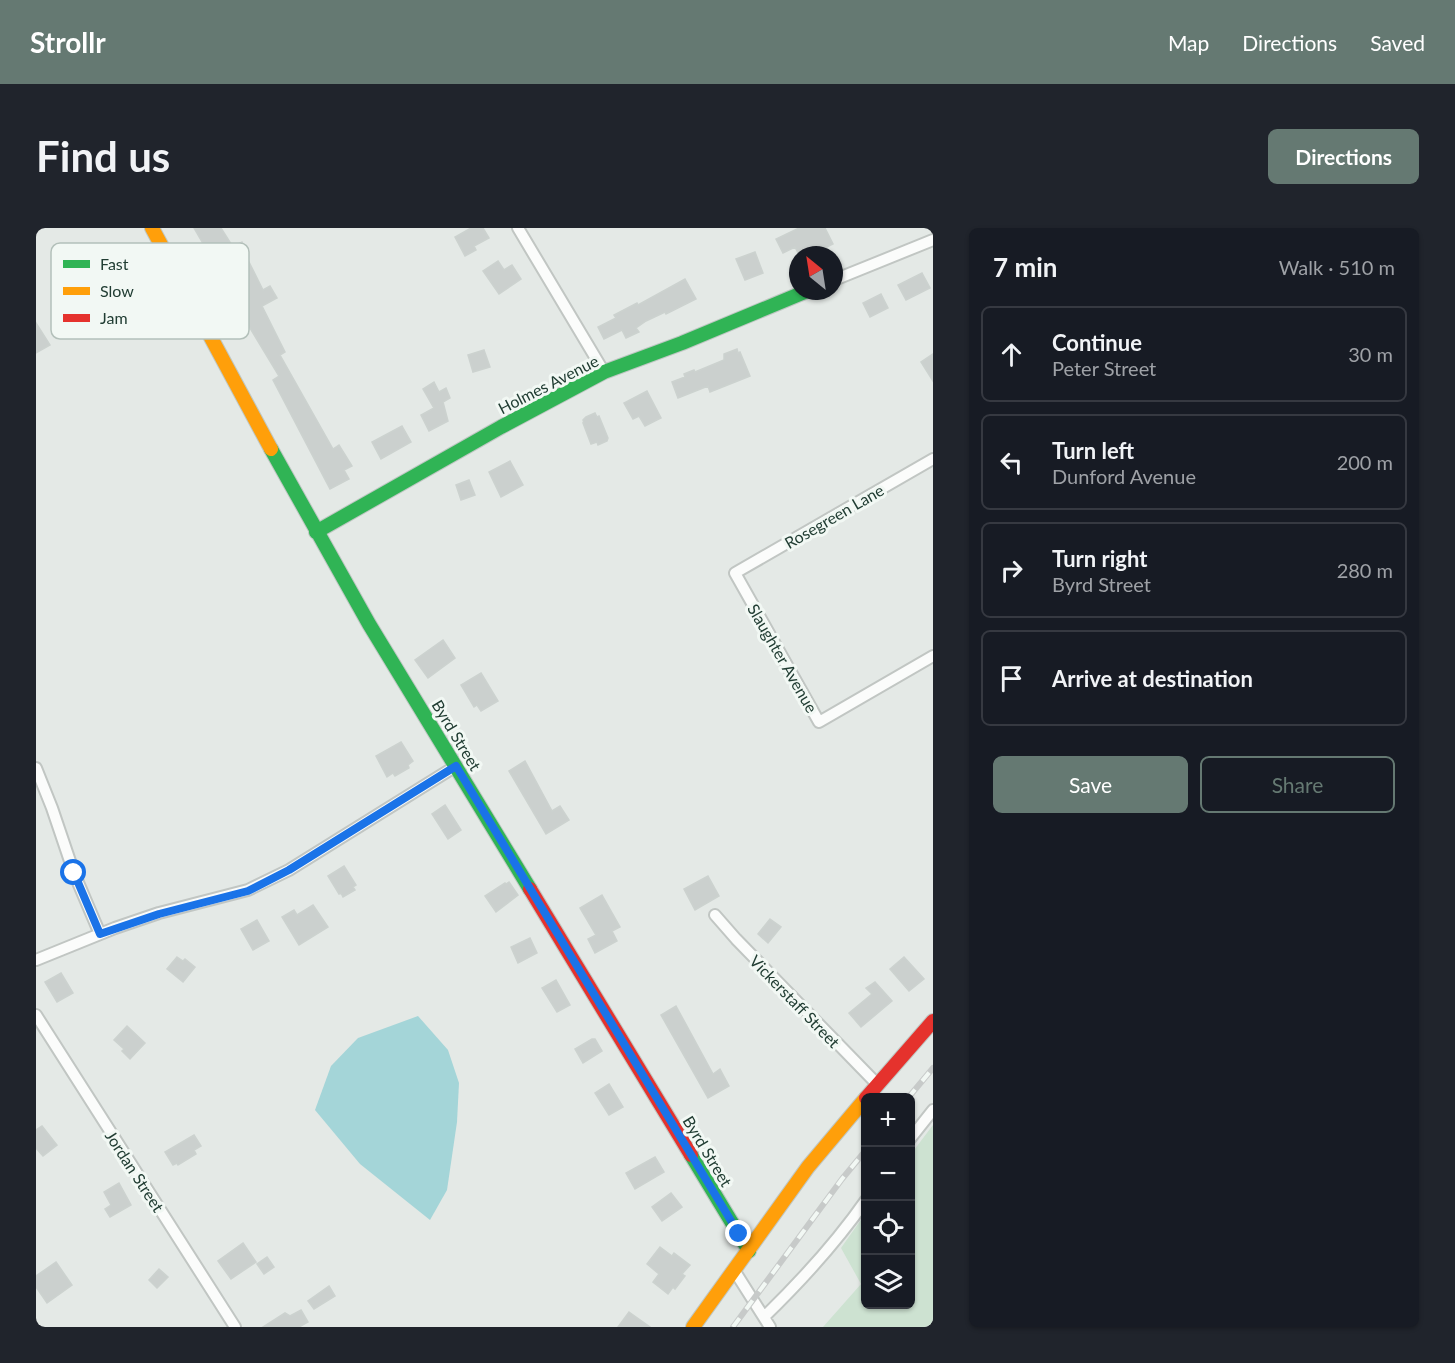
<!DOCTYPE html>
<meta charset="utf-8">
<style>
:root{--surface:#171b24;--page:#20242c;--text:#f1f3f6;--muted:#9ea1a6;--line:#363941;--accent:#657972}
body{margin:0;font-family:Lato,sans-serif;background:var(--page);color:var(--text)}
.controls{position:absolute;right:18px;bottom:18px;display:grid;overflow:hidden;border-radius:9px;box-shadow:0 2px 4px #0004}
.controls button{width:54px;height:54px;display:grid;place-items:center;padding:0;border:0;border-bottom:2px solid var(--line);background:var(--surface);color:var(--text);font:30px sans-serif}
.compass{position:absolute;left:753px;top:18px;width:54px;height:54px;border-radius:50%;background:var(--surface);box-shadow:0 2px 4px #0004;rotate:330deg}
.stop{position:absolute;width:18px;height:18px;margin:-14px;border:4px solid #1a73e8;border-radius:50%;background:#fff}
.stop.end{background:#1a73e8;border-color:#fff;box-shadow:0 2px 6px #0008}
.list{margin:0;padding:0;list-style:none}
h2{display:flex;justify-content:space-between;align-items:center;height:78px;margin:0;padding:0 24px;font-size:26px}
h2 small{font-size:20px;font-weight:400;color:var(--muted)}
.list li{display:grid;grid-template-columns:39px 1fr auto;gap:18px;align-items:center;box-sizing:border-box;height:96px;margin:0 12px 12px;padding:0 12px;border:2px solid var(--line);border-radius:9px}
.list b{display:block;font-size:22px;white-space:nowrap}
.list p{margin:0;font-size:20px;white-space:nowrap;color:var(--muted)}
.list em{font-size:20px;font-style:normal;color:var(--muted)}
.actions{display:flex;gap:12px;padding:18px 24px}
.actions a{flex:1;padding:14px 0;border:2px solid var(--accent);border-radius:9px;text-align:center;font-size:21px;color:var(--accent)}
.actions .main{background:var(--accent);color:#fff}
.icon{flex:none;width:33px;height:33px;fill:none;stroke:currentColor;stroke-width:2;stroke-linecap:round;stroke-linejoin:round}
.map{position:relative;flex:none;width:897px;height:1099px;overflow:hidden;border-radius:9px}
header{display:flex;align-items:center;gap:36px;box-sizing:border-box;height:84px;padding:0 30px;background:var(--accent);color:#fff}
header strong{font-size:28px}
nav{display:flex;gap:33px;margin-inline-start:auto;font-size:21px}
.intro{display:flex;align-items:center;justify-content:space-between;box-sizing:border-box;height:144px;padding:0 36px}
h1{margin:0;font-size:42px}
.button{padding:15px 27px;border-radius:9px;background:var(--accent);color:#fff;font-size:21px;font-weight:700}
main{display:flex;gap:36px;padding:0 36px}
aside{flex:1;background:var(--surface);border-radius:9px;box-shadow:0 2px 4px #0004}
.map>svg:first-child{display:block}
.green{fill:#cde2d1}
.water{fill:#a4d5d8}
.building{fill:#cbd0ce;stroke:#ccd2cf;stroke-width:1.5}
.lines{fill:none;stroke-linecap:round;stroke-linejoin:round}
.street-casing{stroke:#c1c6c3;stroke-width:14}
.fast-casing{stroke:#bfc7c3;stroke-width:16}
.slow-casing{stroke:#bfc7c3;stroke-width:16}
.jam-casing{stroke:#bfc7c3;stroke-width:16}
.street{stroke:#fbfcfb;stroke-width:10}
.fast{stroke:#30b455;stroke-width:14}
.slow{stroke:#ff9f0a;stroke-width:14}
.jam{stroke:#e5322d;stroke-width:14}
.rail-casing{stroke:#c7cac9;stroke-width:6}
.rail{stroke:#f2f8f4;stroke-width:4;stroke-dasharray:11;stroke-linecap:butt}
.route{stroke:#1a73e8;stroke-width:8}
.labels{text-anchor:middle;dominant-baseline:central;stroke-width:6;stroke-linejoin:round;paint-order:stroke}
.street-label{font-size:16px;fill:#213d33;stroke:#f2f8f4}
.key{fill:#f2f8f4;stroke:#b3c0ba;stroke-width:1.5}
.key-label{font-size:16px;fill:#213d33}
</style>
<header>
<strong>Strollr</strong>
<nav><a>Map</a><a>Directions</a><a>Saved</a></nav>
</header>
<div class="intro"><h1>Find us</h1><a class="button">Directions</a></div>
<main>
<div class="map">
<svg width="897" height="1099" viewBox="0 0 897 1099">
<rect width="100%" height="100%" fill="#e4e9e6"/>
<path class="green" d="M897,897v202h-110l38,-43 -20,-36 24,-34 1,90h44l1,-150z"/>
<path class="water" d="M382,788l30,34 11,33 -2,39 -10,68 -17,30 -70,-56 -45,-54 16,-44 27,-28z"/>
<path class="building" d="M158,0h27l12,19 9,-5 6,12 -2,2 17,34 7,-4 7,12 -15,8 23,46 -5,3 53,94 6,-4 13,21 -8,4 5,9 -19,10 -57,-109 6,-4 -40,-66 3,-1 -6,-11 9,-4 -9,-18 -9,4 -1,-2 -2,2 -5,-10 2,-1 -13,-24 -3,2z
M435,0h12l6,10 -15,8 2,4 -11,6 -10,-19z
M763,0h26l8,16 -22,11h-12l-4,-8 -12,6 -7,-14z
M719,24l8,21 -18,7 -9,-21z
M462,33l6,9 8,-5 9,14 -22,15 -16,-23z
M886,45l8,15 -24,12 -8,-15z
M649,51l11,20 -30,15 -1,-2 -19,9 -10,7 3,4 -13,6 -4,-8 -18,9 -6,-12 18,-9 -2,-3 23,-12 1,2z
M845,66l7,14 -18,9 -7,-14z
M0,95l14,22 -14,8z
M701,121l1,4 2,-1 10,24 -40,16 -2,-6 -30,12 -6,-16 13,-5 -1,-3 10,-4 1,2 29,-12v-6z
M448,122l6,17 -17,5 -5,-17z
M897,126v27l-12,-19z
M398,154l5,10 7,-4 4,10 -7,4 5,19 -19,10 -8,-16 13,-7 -11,-19z
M611,163l14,27 -16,8 -6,-10 -6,3 -9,-16z
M559,185l2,4 2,-1 9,22 -1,3 -9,4 -1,-3 -6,2 -8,-21h1l-1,-3 3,-3z
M366,198l9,16 -30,17 -9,-17z
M474,233l13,24 -22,12 -12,-25z
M433,252l6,15 -14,5 -5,-15z
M407,412l12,18 -27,20 -13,-18z
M445,445l17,28 -17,10 -4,-6 -3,2 -13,-22z
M365,514l12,19 -5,4 1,3 -14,8 -2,-3 -6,4 -11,-21z
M489,533l27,50 8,-5 9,14 -23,14 -37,-63z
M409,577l16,25 -13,9 -16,-25z
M308,638l12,19 -3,2 2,3 -12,7 -2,-4 -2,1 -11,-18z
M672,648l11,20 -24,14 -11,-21z
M473,654l9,13 -22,17 -11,-16 20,-13 1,1z
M566,667l18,32 -8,4 5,10 -22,12 -7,-14 8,-4 -16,-27z
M277,677l15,22 -29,18 -17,-28 12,-7 3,5z
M734,691l11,8 -13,16 -10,-9z
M221,692l12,21 -16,9 -12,-21z
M494,710l7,15 -19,10 -7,-16z
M141,729l6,4 2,-2 10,8 -12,15 -16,-13z
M868,729l20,22 -15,12 -19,-22z
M25,745l12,20 -16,9 -12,-20z
M520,752l14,25 -13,7 -15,-24z
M839,754l17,19 -31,26 -12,-14 23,-19 -6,-6z
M640,778l37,68 7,-5 9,17 -21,12 -47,-83z
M91,798l18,17 -15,16 -8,-8 2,-2 -10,-9z
M556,811h3l7,12 -19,12 -8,-14z
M573,856l14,23 -14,8 -14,-22z
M6,898l15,19 -14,11 -7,-8v-18z
M158,907l7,11 -7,4 2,4 -18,11 -1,-2 -4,2 -8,-13z
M619,929l9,15 -29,17 -9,-16z
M83,955l12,22 -21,12 -5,-8 6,-4 -7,-13z
M635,965l11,14 -20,14 -10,-14z
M207,1015l13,19 -25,17 -13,-18z
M624,1019l12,9 2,-3 16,12 -8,9 3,2 -10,13 -2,-2 -5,7 -15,-12 6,-8 -12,-10z
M231,1029l7,10 -10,7 -7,-10z
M20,1034l16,23 -25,18 -11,-16v-11z
M123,1041l9,8 -11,11 -8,-8z
M293,1058l6,10 -21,13 -6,-8z
M265,1082l7,12 -9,5h-36l22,-14 5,3z
M593,1084l21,15h-32z"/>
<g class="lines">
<g class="street-casing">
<path id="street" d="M482,0l86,144
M798,52l99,-40
M897,231l-198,114 84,149 114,-66
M0,540l16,40 22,65 26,61
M679,687l21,24 141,145
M0,732l79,-32 44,-15 89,-23 41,-20 167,-104
M0,787l199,312
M874,911l23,-29
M698,1042l36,57
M728,1089c37,-36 72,-74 102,-117"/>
</g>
<g class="fast-casing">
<path id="fast" d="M235,221l98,175 161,265
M280,304l185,-105 103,-55 78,-29 125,-52
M655,927l58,96"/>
</g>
<g class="slow-casing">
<path id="slow" d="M116,0l119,221
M657,1099l115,-160 58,-69"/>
</g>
<g class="jam-casing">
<path id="jam" d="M494,661l161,266
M830,870l67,-77"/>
</g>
<use href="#street" class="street"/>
<use href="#fast" class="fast"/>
<use href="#slow" class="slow"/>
<use href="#jam" class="jam"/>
<g class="rail-casing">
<path id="rail" d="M872,870l25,-30
M697,1099l109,-148 24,-29"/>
</g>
<use href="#rail" class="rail"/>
</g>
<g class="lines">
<path class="route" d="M38,645l26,61 59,-20 89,-23 41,-21 167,-104 283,468"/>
</g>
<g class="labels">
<g class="street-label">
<text transform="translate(512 156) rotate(-27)">Holmes Avenue</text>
<text transform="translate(798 288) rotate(-30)">Rosegreen Lane</text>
<text transform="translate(747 430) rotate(60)">Slaughter Avenue</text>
<text transform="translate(421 507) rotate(59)">Byrd Street</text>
<text transform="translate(759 773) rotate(46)">Vickerstaff Street</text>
<text transform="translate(672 923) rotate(59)">Byrd Street</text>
<text transform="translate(99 943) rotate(57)">Jordan Street</text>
</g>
</g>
<rect x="15" y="15" width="198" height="96" rx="9" class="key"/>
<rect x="27" y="32" width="27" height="8" fill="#30b455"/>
<rect x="27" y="59" width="27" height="8" fill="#ff9f0a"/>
<rect x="27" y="86" width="27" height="8" fill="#e5322d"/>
<g class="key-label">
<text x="64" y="42">Fast</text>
<text x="64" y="69">Slow</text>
<text x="64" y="96">Jam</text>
</g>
</svg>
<div class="controls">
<button>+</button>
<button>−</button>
<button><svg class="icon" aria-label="locate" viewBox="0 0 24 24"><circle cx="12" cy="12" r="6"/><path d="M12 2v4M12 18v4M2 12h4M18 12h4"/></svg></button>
<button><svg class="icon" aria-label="layers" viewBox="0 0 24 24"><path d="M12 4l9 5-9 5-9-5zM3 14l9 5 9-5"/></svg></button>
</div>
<svg class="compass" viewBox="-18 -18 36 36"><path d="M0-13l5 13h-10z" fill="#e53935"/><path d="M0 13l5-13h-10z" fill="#9ea1a6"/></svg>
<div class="stop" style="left:38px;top:645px"></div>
<div class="stop end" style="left:703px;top:1006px"></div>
</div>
<aside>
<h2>7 min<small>Walk · 510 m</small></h2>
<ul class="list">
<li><svg class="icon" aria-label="ahead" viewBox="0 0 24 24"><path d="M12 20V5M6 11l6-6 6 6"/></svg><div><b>Continue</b><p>Peter Street</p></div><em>30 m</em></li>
<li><svg class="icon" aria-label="left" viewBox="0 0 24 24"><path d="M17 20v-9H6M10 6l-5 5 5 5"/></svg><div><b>Turn left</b><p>Dunford Avenue</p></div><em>200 m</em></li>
<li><svg class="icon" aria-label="right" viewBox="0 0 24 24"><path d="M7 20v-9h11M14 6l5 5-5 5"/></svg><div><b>Turn right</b><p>Byrd Street</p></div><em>280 m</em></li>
<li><svg class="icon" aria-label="arrive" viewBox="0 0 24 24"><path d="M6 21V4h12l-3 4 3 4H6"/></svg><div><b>Arrive at destination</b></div></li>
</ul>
<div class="actions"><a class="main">Save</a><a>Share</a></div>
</aside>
</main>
